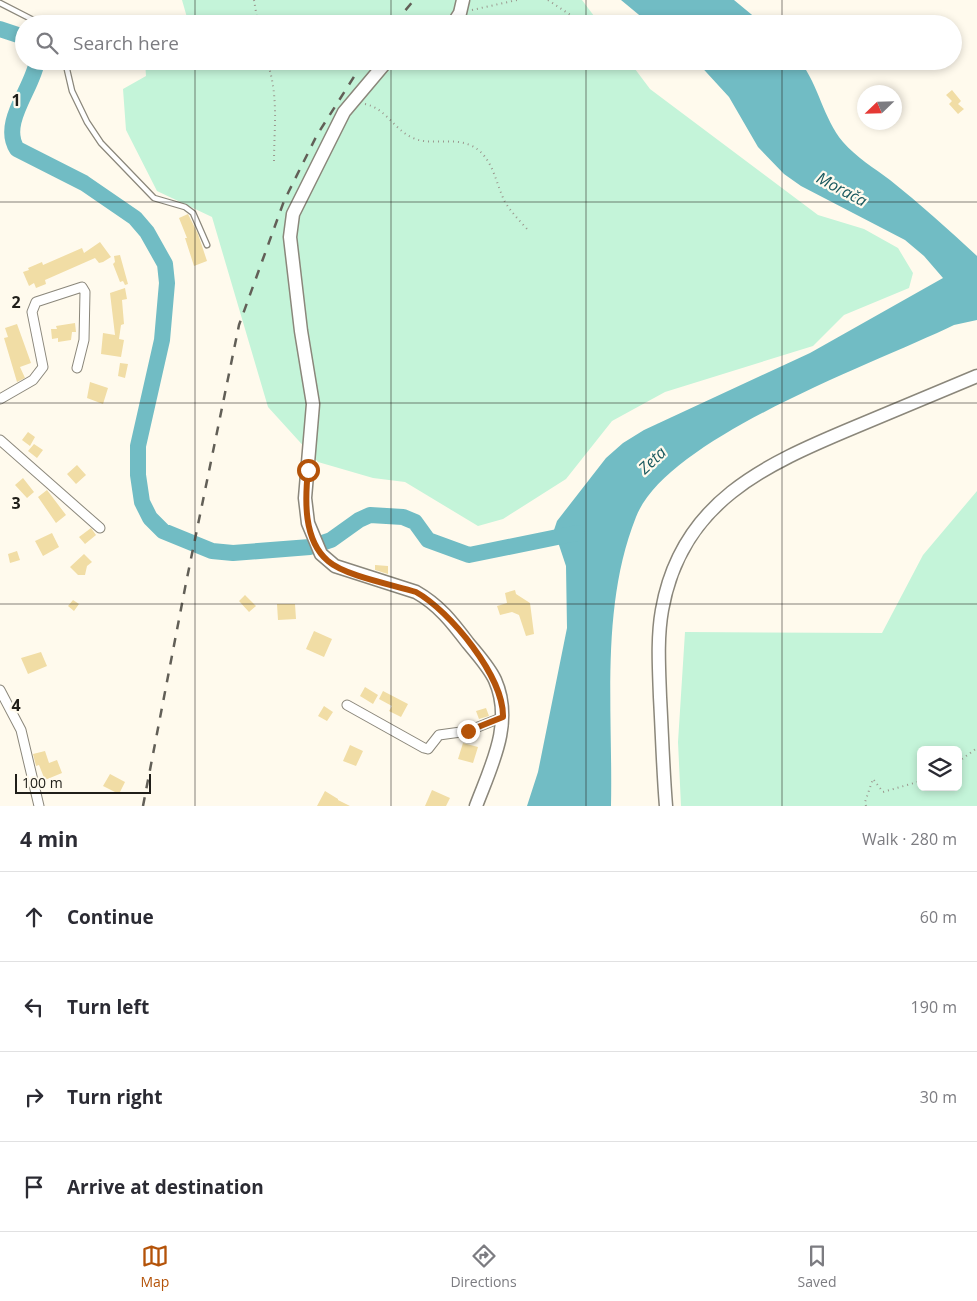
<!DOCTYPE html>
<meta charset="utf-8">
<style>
:root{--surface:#fff;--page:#f2f2f3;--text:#2b2b33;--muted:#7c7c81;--line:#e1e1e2;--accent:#b45309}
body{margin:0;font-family:"Open Sans",sans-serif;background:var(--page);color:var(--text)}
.controls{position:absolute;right:15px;bottom:15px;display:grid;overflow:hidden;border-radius:8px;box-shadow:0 2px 8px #0003}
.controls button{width:45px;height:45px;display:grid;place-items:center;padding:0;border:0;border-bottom:1px solid var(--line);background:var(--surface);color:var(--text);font:25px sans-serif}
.compass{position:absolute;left:857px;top:85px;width:45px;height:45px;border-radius:50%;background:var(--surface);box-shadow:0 2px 8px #0003;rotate:247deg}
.scale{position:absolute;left:15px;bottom:12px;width:136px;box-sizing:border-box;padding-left:5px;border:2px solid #201e19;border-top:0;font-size:14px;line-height:18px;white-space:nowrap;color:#201e19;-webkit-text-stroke:4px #fffaed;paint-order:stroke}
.stop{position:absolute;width:15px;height:15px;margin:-11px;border:4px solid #b45309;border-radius:50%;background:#fff}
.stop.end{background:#b45309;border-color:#fff;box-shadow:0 1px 5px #0008}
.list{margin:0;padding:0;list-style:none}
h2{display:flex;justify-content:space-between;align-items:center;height:65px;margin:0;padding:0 20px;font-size:21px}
h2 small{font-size:16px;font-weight:400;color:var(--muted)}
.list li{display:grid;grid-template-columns:32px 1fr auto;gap:15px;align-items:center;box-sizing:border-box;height:90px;padding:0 20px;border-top:1px solid var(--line)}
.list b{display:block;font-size:19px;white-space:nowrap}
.list em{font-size:16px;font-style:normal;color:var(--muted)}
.icon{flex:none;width:28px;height:28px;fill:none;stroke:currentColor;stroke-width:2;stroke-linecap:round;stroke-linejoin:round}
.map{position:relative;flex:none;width:977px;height:806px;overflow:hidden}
.search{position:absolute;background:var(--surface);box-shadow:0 2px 8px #0003;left:15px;right:15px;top:15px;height:55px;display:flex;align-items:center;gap:12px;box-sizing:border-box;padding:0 18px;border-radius:28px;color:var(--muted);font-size:19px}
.sheet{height:425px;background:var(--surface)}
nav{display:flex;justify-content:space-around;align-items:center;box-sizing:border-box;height:70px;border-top:1px solid var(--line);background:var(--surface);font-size:14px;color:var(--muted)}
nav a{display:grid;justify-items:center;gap:2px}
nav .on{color:var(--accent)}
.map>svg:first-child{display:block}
.green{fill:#c4f4d9;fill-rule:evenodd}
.water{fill:#71bcc4}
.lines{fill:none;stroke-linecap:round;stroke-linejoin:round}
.river{stroke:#71bcc4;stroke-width:16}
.building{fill:#f1dda5}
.lane-casing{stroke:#8b877b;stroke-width:7}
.street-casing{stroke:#8b877b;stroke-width:11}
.secondary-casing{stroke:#8b877b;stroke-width:15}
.path{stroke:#9b978e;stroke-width:2;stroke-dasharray:1 4;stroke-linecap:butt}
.lane{stroke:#fff;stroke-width:4.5}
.street{stroke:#fff;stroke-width:9}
.secondary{stroke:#fff;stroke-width:12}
.rail{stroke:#625f57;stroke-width:2.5;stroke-dasharray:9 9;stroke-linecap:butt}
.route{stroke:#b45309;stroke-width:6}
.grid{fill:none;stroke:#201e19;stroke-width:1;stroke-opacity:0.55}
.labels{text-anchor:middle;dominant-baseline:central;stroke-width:4.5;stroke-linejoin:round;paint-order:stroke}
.water-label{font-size:16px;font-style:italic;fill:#18585e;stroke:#fffaed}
.grid-label{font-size:16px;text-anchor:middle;font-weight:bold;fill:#201e19;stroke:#fffaed;stroke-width:4.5;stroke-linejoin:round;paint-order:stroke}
</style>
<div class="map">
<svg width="977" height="806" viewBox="0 0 977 806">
<rect width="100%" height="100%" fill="#fffaed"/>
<path class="green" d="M182,0h400l18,24h-425l13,-3z
M145,61h484l21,28 168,126 46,14 34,19 15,25 -4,15 -65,27 -31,31 -148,46 -53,29 -46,58 -63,40 -25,7 -73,-44 -32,-4 -55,-16 -50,-55 -56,-190 -55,-26 -31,-61 -3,-41 23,-13z
M977,491v315h-296l-3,-64 7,-110 197,1 41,-78zM921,750h37v37h-37z"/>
<path class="water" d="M621,0h113l29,24h-113z
M696,61h104c19,25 23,57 43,81 13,15 31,26 47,38 30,24 59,50 87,76v64l-23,5c-78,38 -287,112 -318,192 -36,90 -23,195 -25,289h-84l11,-34 29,-144 -1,-62 -12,-36 3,-9 49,-63 17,-15 21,-13 166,-77 133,-75 -19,-22 -19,-16 -104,-54 -17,-12 -26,-27 -29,-50z"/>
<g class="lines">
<path class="river" d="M0,29l24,8
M37,61c-4,27 -37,62 -20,88l67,34 51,35 12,14 18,32 2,19 -5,57 -24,106v29l4,27 8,16 13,13 49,20 21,2 77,-6 21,-7 28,-20 11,-5 33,2 12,5 13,18 41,15 108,-22"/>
</g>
<path class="building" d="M952,90l9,11 -3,3 6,5 -6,5 -9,-10 3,-3 -6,-6z
M188,214l10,20 9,27 -13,5 -9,-28h2l-8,-20z
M100,242l11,15 -8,5 -4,1 -4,-5 -50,22 1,4 -10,4 -2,-5 -5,3 -6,-14 6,-2 -1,-2 14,-6 1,3 39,-17 2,5z
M120,255l8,29 -3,1 -2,-4 -3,1 -7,-18 2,-2 -1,-6z
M125,288l2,11 -5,1 2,24 -3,1 -2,14 5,1 -3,17 -20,-3 2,-21 12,2 -5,-42z
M75,323l1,9h-4l-1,8 -13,2v-4l-6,1 -1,-10h6l-1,-3z
M17,324l14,39 -11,4 5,11 -8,4 -13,-44 4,-1 -3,-9z
M120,363l8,1 -3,14 -7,-2z
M90,382l18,6 -5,16 -16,-6z
M28,432l7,5 -5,9 -8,-6z
M34,444l9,6 -6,8 -9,-7z
M77,465l9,10 -10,9 -9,-10z
M23,478l11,14 -7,6 -12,-13z
M47,490l19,25 -10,8 -18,-26z
M91,528l5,7 -11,9 -6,-7z
M52,533l7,14 -16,9 -8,-15z
M17,551l3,9 -10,3 -2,-9z
M84,554l8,8 -5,4 -2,9h-7l-8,-8z
M375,565l13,1v8l-13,-4z
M515,590l1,4 14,9 4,31 -8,2 -7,-21 -7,-3 -12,3 -3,-9 10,-3 -2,-10z
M245,595l11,11 -7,6 -10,-11z
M73,600l6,4 -5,7 -6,-5z
M277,604h18l1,15 -18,1z
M314,631l18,8 -8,18 -18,-8z
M41,652l6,14 -19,8 -7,-16z
M365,687l13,8 -5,9 -13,-8z
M383,691l25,13 -7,13 -12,-6 3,-5 -13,-7z
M324,706l9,6 -6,9 -9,-5z
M486,708l3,8 -10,3 -3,-8z
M463,743l15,4 -5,16 -15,-4z
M350,745l13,6 -7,15 -13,-5z
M45,751l4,12 8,-3 5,13 -17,7 -6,-15 -3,1 -3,-12z
M110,774l15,8 -6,12 -16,-8z
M432,790l18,8 -4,8h-21z
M325,791l13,8v1l12,6h-33z"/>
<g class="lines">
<g class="lane-casing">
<path id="lane" d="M0,3l41,21
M65,61l7,30 15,31 14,21 53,55 31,9 8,6 14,32"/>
</g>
<g class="street-casing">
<path id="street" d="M0,399l33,-19 10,-13 -11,-55 4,-10 46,-15 3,5 -1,48 -7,28
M0,440l100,88
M0,690l21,40 18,76
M347,705l77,43 4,1 11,-14 29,-4 35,-14"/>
</g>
<g class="secondary-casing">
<path id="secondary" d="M453,24l7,-11 3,-13
M387,61l-43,51 -51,102 -3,23 11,94 12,73 -8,94 3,25 13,31 14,12 81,26c23,13 36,30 52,51 9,11 21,24 27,37 19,43 -4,86 -19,126
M666,806c-3,-36 -4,-73 -6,-109 -1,-29 -3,-59 2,-87 19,-108 102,-145 193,-183 41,-17 81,-34 122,-51"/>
</g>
<path class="path" d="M254,0l4,24
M548,0l36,24
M472,10l45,-10
M267,61c12,36 7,65 7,102
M365,104c21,4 29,26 48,34 18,8 38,-1 57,7 23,10 25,37 35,57 6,10 14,18 22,27
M958,762l19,-14
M866,806l-1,-4 8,-23 10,13 38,-11"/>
<use href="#lane" class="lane"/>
<use href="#street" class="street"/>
<use href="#secondary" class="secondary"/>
<path class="rail" d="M394,24l20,-24
M143,806l43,-223 53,-258 45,-124 33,-66 47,-74"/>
</g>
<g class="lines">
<path class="route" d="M308,470c-3,29 -5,70 20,91 17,15 66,24 88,31 34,19 88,85 87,125l-35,14"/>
</g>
<path class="grid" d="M195,0v24M391,0v24M586,0v24M782,0v24M195,61v745M391,61v745M586,61v745M782,61v745M0,202h977M0,403h977M0,604h977"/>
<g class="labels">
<g class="water-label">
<text transform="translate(842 189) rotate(28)">Morača</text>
<text transform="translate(652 460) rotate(-44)">Zeta</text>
</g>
</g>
<g class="grid-label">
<text x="16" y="106">1</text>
<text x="16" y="308">2</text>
<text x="16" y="509">3</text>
<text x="16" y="711">4</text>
</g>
</svg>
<div class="controls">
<button><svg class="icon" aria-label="layers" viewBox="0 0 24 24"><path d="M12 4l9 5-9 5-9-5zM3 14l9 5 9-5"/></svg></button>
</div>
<svg class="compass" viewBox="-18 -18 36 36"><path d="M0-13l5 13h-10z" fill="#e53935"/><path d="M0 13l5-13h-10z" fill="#7c7c81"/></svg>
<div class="scale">100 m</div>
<div class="stop" style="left:308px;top:470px"></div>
<div class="stop end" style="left:468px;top:731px"></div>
<div class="search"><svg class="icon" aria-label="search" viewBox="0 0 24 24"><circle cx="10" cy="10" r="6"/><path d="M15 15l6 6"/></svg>Search here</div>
</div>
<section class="sheet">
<h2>4 min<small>Walk · 280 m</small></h2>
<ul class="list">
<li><svg class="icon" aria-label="ahead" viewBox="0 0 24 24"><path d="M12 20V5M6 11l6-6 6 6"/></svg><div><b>Continue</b></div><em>60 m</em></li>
<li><svg class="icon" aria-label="left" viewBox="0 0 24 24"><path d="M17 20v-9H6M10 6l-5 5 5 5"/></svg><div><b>Turn left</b></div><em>190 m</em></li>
<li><svg class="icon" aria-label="right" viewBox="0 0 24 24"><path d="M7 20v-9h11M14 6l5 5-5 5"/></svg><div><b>Turn right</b></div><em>30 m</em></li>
<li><svg class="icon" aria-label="arrive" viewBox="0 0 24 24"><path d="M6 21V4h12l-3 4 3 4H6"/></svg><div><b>Arrive at destination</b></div></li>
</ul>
</section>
<nav>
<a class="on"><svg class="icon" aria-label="map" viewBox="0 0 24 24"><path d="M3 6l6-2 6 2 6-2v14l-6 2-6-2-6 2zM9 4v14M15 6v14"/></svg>Map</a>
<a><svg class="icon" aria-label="directions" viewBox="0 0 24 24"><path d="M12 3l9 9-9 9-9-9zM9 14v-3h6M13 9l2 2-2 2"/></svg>Directions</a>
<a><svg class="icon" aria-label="saved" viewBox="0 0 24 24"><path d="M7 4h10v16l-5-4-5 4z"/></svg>Saved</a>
</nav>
